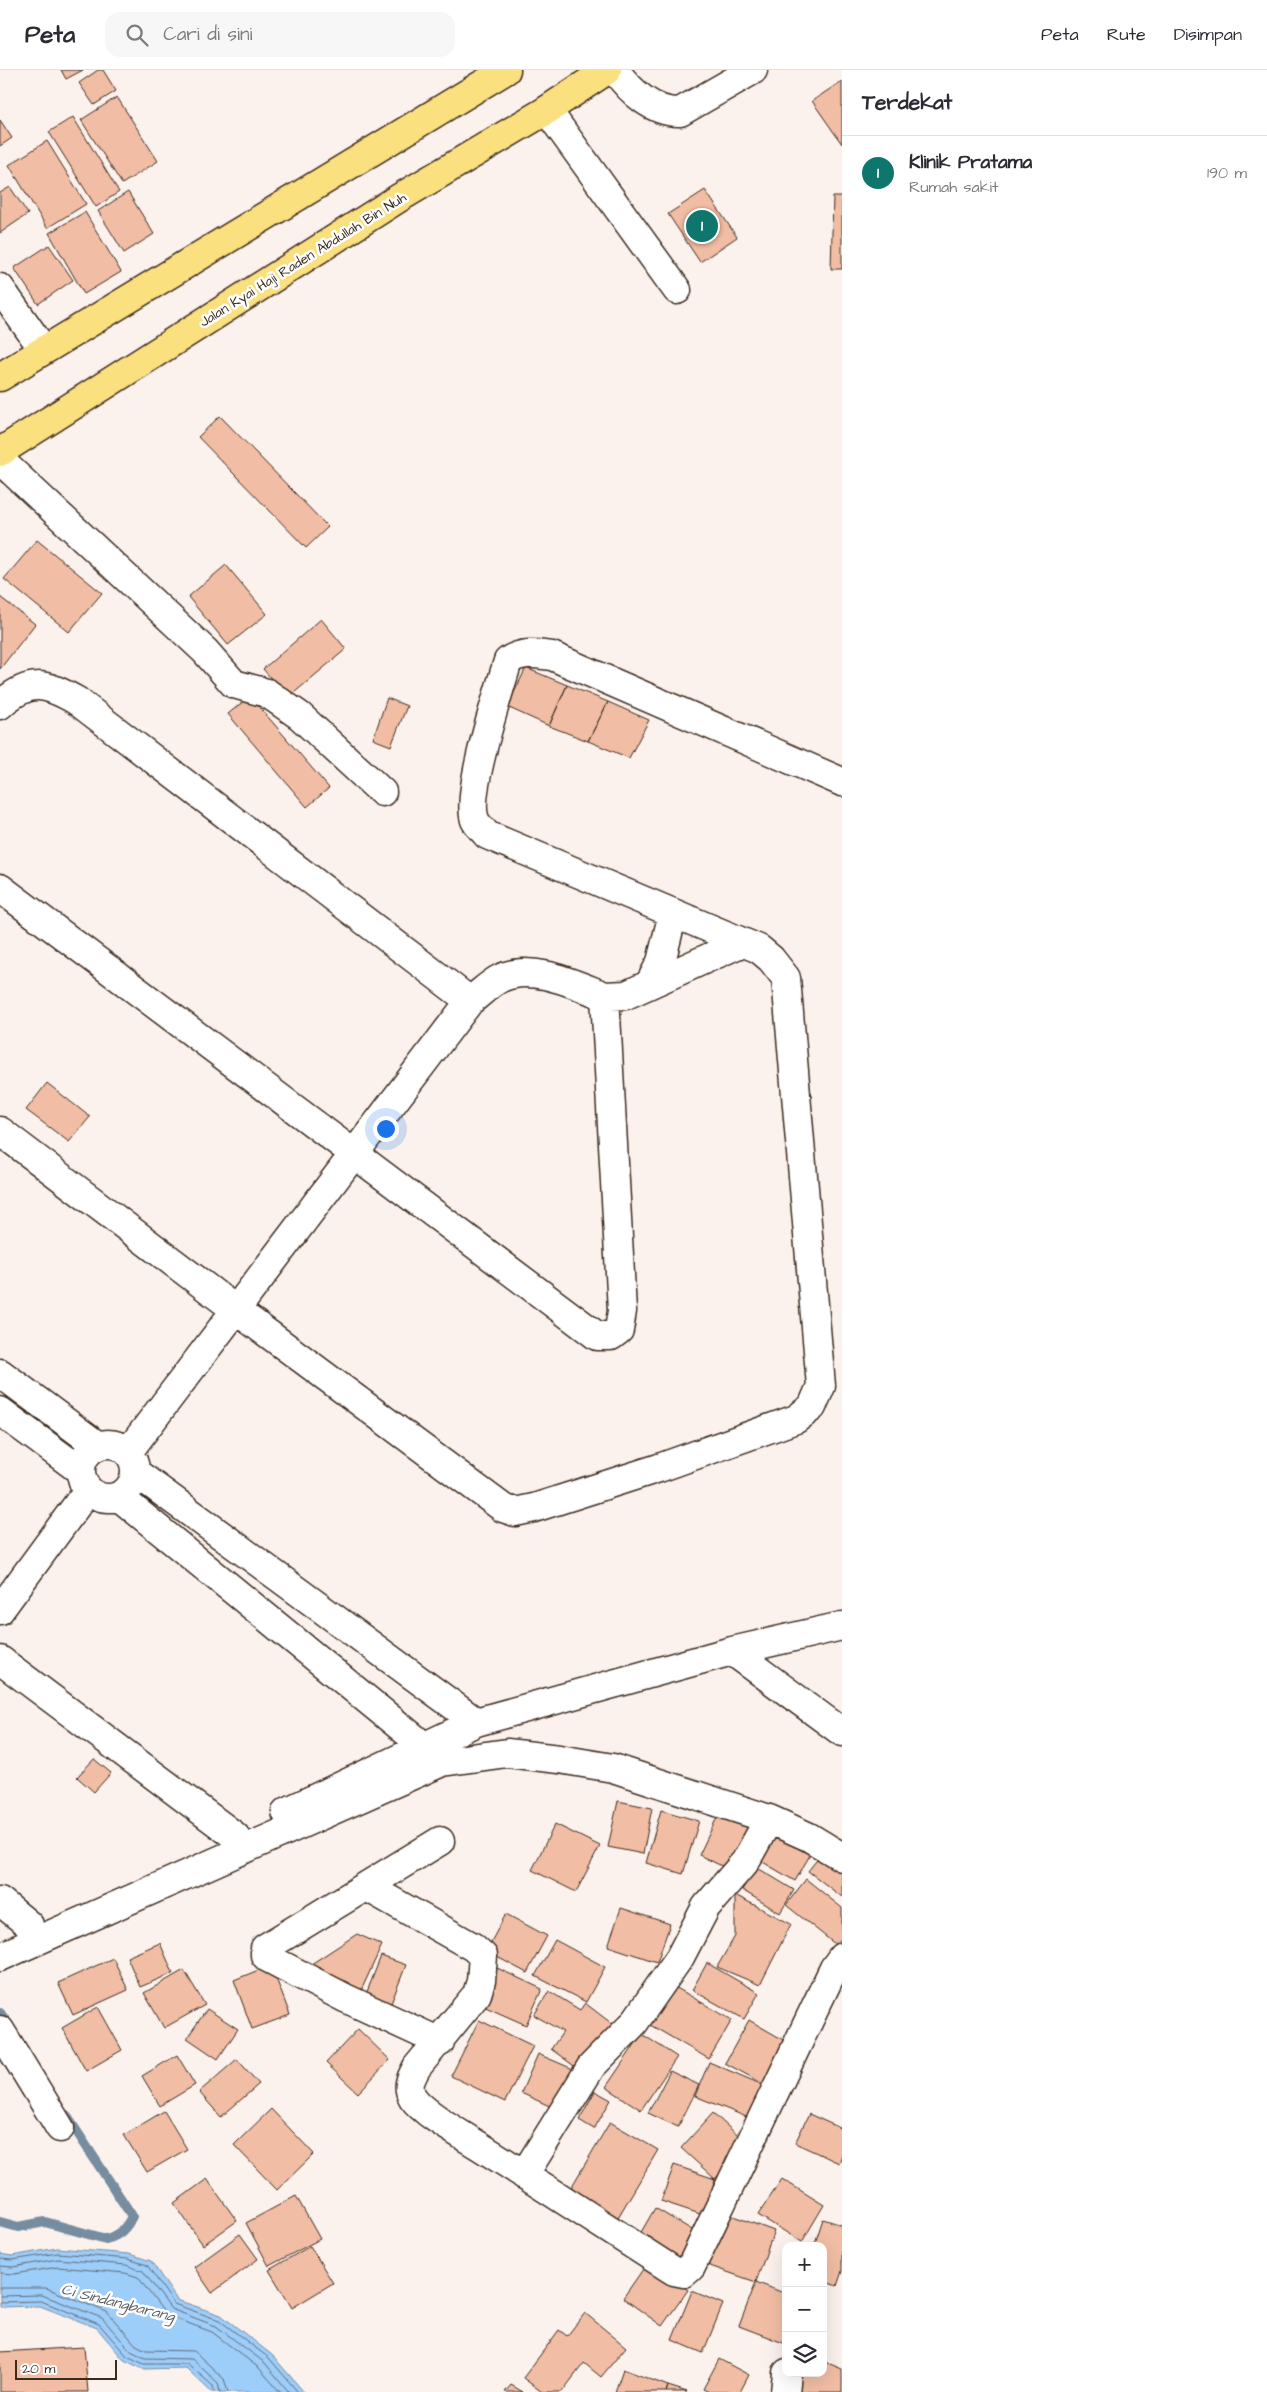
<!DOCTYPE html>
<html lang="id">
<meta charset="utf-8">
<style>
:root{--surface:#fff;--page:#f7f7f7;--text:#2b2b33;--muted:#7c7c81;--line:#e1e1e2;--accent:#0f766e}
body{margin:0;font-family:"Architects Daughter",sans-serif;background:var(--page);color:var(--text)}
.controls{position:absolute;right:15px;bottom:15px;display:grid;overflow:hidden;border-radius:10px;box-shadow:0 5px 20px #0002}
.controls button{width:45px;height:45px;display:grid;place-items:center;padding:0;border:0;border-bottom:1px solid var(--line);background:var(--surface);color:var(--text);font:25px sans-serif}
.scale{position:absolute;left:15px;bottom:12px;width:102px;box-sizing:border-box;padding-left:5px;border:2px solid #3b2a1e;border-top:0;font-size:14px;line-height:18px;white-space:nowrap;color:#3b2a1e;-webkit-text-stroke:4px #fff;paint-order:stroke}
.you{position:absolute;left:385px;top:1058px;width:18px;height:18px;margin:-12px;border:4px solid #fff;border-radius:50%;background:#1a73e8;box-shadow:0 0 0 8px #1a73e833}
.badge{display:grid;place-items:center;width:32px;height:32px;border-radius:50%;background:var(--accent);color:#fff;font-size:16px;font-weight:700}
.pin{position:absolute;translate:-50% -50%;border:2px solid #fff;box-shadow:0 1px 5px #0006}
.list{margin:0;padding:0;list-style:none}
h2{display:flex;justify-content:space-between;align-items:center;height:65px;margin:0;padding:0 20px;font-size:21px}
h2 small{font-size:16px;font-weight:400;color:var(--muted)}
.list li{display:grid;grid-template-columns:32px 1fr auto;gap:15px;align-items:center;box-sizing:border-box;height:75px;padding:0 20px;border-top:1px solid var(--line)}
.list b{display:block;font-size:19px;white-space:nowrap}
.list p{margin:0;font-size:16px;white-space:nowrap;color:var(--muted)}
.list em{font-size:16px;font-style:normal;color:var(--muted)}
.icon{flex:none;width:28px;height:28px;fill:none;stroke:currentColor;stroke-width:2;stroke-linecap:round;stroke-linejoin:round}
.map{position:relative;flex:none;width:842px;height:2322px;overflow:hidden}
header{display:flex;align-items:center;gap:30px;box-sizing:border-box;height:70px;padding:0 25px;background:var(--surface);border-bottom:1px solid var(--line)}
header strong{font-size:24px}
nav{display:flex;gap:28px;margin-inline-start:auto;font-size:18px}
.search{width:350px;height:45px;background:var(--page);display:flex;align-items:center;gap:12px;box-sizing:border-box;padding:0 18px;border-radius:15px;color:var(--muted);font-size:19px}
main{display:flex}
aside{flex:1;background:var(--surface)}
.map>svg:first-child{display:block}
.water{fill:#9dcdf9;stroke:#768ca1}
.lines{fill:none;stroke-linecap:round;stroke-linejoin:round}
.shore{stroke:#626b76;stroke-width:1}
.stream{stroke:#768ca1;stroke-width:10}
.building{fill:#f1bda4;stroke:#3b2a1e}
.minor-casing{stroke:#3b2a1e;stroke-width:31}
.trunk-casing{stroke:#3b2a1e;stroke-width:31}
.minor{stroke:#fff;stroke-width:28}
.trunk{stroke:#fbe080;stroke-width:28}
.labels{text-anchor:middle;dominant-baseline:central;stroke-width:5;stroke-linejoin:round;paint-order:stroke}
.street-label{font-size:14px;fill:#3b2a1e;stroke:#fff}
.water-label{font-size:15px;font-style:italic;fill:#585b60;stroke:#fff}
</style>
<header>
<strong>Peta</strong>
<div class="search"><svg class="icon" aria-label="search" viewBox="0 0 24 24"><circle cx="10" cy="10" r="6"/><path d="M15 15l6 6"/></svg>Cari di sini</div>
<nav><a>Peta</a><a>Rute</a><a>Disimpan</a></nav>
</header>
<main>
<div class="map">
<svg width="842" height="2322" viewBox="0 0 842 2322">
<rect width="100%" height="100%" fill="#fcf2ed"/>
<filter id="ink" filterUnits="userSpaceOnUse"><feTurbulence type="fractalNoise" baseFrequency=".02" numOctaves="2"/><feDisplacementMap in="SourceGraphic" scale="10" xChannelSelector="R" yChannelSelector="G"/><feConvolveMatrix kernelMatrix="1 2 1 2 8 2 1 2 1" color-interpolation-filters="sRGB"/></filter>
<g filter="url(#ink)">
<path class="water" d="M57,2178l72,6 22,7 26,39 44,15 51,40 32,37h-93l-25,-24 -43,1 -19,-9 -27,-32 -57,-22 -40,1v-53l12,2z"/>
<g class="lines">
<path class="shore" d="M0,2189l12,1 46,-7 70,6 19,6 27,39 45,16 50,38 29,34
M0,2196l13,1 45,-8 68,6 17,6 28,38 45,17 49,37 24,29
M0,2203l14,1 44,-7 67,6 13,4 28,38 46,17 47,36 21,24
M0,2218h46l61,24 29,33 10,5 48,1 30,28 4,13
M0,2226l42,-1 60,23 29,33 14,7 47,1 26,24 2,9
M0,2232l41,-1 58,23 28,32 17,8h44l25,22 1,6"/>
<path class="stream" d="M0,1943l10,14
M0,2152l18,5 27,-5 61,17c12,-3 21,-11 26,-23l-66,-101"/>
</g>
<path class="building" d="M61,0h22l-17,9z
M98,0h5l13,21 -22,14 -15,-22z
M842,11v63l-30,-43z
M117,27l41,64 -36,23 -41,-64z
M73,47l46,75 -23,15 -47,-75z
M0,50l12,18 -12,8z
M47,71l39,63 -39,24 -38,-63z
M10,117l18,27 -28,19v-40z
M705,120l32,47 -37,25 -32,-48z
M128,122l26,42 -30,19 -26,-42z
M833,127h9v72h-11z
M85,142l36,60 -37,22 -35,-61z
M49,175l24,35 -35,24 -24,-36z
M220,346l108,111 -22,21 -108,-111z
M37,470l65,53 -33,39 -65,-53z
M226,495l41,49 -39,31 -40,-48z
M0,527l35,27 -35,45z
M321,549l25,30 -58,49 -25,-29z
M526,598l41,17 -18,41 -42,-19z
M567,615l41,17 -20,39 -39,-15z
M250,626l79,92 -22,19 -79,-93z
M387,628l20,8 -16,40 -18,-7z
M608,632l41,18 -20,38 -41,-17z
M47,1013l43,34 -21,25 -43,-32z
M94,1689l17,14 -17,19 -17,-15z
M618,1731l34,7 -9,46 -35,-7z
M721,1739l29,14 -22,46 -29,-14z
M661,1740l38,11 -16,53 -37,-11z
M555,1754l45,22 -24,46 -44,-22z
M771,1763l39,22 -15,26 -39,-23z
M824,1781l18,14v32l-34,-26z
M756,1797l38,23 -14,23 -38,-23z
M806,1809l36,29v30l-6,7 -50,-40z
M735,1825l56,29 -31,61 -43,-18 18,-31z
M621,1838l49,16 -13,38 -49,-16z
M506,1844l41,22 -20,37 -41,-22z
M357,1864l25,11 -23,50 -57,-25z
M555,1870l50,27 -19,35 -51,-26z
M160,1873l13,30 -33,14 -13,-30z
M381,1886l25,9 -16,41 -25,-9z
M113,1888l15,32 -55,25 -15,-32z
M707,1893l52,30 -15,26 -52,-29z
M271,1895l19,50 -38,14 -18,-49z
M497,1898l45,21 -16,36 -45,-20z
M184,1900l21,35 -41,23 -20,-35z
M668,1913l64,37 -23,39 -64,-37z
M549,1921l31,19 5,-7 30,23 -34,45 -30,-22 12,-17 -29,-17z
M98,1937l24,43 -36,21 -24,-43z
M207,1939l31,20 -20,30 -31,-21z
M479,1950l54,26 -28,56 -54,-26z
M749,1950l38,22 -23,42 -39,-21z
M358,1959l32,31 -32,33 -32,-30z
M642,1964l35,23 -36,53 -35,-23z
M538,1984l35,15 -17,40 -35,-16z
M177,1985l18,30 -35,21 -18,-30z
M237,1989l22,25 -38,33 -22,-25z
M709,1992l54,23 -14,33 -54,-22z
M670,2001l29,14 -21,42 -30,-14z
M595,2021l16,9 -17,29 -15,-9z
M271,2039l43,45 -37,36 -43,-45z
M164,2041l23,38 -40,23 -23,-37z
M713,2043l33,30 -31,36 -34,-31z
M809,2044l33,15v26l-3,8 -44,-20z
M610,2052l48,28 -41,69 -48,-28z
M674,2095l41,14 -12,36 -42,-14z
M207,2109l30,42 -34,24 -29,-42z
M782,2109l42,26 -22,37 -44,-27z
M296,2126l24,43 -51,27 -23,-43z
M655,2138l44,26 -15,26 -44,-26z
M725,2143l49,18 -18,51 -49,-17z
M823,2149l19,6v46l-5,15 -14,-5v-35h-9z
M240,2164l18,25 -46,34 -18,-26z
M310,2176l23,37 -41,25 -23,-38z
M648,2192l40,28 -26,36 -39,-28z
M756,2212l30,12v50l-47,-18z
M692,2221l31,13 -20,49 -31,-13z
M585,2243l41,34 -25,30 -17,-14 -22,29h-20l-19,-14 36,-48 8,6z
M84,2277l4,45h-88v-40z
M719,2289l30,16 -9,17h-31l-6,-3z
M823,2291l19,8v23h-52l2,-19h31z
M623,2299l45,17 -2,6h-51z
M511,2315l12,7h-18z
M668,2316l19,6h-21z"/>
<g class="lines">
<g class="minor-casing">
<path id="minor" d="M615,0c15,21 38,43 65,42l73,-42
M547,40l130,180
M0,218l43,61
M0,390l205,191 29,33 33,9 33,23 82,76
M0,635c29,-26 44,-23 77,-4l393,300c10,-7 20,-18 31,-23 31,-15 75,7 104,18
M0,818l597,448h14l8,-6 3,-19 -17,-315 21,-1 115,-52
M650,913l11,-21 12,-49
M0,1061l236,179 267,198 12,4 19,-4 125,-40 137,-49 16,-12 9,-21 -35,-408 -15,-19 -12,-10 -272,-114c-3,-4 -10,-10 -12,-15 -10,-26 24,-129 33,-159 14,-10 27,-7 44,-5l290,126
M0,1303l98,73
M0,1341l81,60
M81 1401a27 27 0 1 1 54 0a27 27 0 1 1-54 0Z
M128,1382l342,-451
M135,1402l341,250
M118,1426l307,251
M0,1540l88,-120
M732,1581l110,81
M0,1590l235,176
M286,1742l190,-90 256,-71 110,-25
M440,1771l-175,107v7l3,3 77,40 95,44
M367,1817l106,60 10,9 -2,25 -4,13 -60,73c-6,11 -11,19 -4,31 11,16 51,38 68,49 65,41 129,83 193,124l10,2 7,-6 143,-299 8,-11
M0,1831l29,24
M0,1887l442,-195 65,-9 52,6 54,9 156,51 40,18 33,20
M0,1960l60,98
M524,2105l67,-108 43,-44 46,-66 26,-50 39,-45 24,-43
M785,2322l2,-19"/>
</g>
<g class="trunk-casing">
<path id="trunk" d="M0,307l506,-307
M0,382l399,-254 148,-88 60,-40"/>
</g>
<use href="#minor" class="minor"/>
<use href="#trunk" class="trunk"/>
</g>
</g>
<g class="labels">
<g class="street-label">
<text transform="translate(303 190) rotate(-32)">Jalan Kyai Haji Raden Abdullah Bin Nuh</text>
</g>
<g class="water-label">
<text transform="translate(118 2233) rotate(14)">Ci Sindangbarang</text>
</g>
</g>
</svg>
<div class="controls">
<button>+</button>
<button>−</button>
<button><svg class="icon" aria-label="layers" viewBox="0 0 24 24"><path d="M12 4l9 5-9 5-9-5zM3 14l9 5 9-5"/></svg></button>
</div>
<div class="scale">20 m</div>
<div class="you"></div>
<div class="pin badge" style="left:702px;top:156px">1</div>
</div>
<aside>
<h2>Terdekat<small></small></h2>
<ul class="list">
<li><span class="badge">1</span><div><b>Klinik Pratama</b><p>Rumah sakit</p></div><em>190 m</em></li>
</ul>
</aside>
</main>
